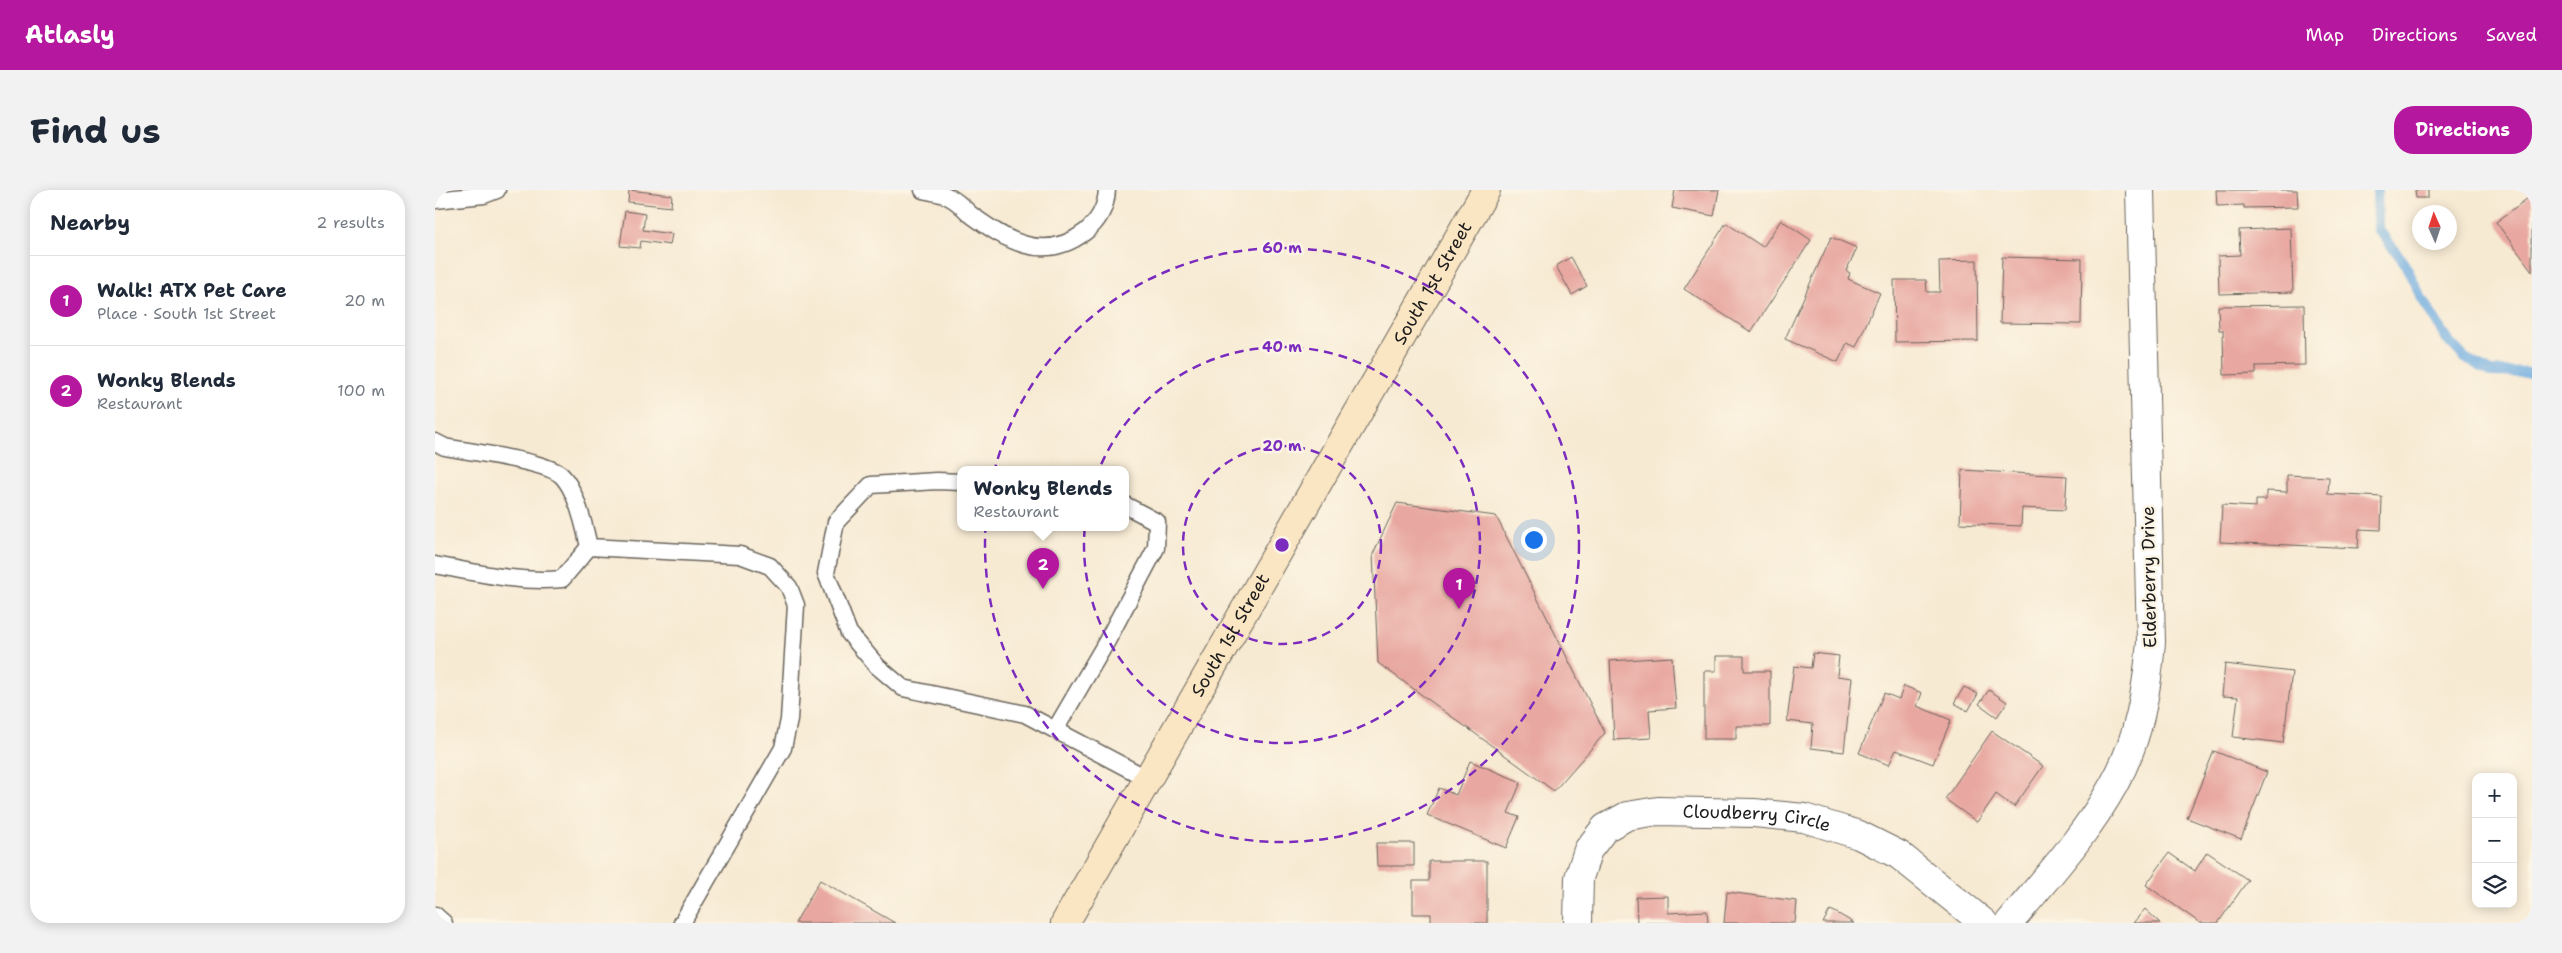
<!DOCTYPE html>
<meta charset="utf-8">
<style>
:root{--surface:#fff;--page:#f2f2f3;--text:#1f2937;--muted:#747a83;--line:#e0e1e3;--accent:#b5179e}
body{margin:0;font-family:"Shantell Sans",sans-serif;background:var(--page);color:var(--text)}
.controls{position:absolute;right:15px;bottom:15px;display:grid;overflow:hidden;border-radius:10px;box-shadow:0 2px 12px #0003}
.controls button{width:45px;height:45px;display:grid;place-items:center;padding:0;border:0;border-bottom:1px solid var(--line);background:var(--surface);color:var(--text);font:25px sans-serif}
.compass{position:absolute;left:1977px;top:15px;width:45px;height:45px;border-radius:50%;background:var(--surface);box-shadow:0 2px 12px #0003;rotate:357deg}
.you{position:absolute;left:1098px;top:349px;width:18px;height:18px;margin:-12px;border:4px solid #fff;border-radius:50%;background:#1a73e8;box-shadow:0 0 0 8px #1a73e833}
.badge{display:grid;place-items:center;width:32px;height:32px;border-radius:50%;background:var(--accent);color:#fff;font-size:16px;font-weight:700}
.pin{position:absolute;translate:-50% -41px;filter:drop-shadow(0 1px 2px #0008)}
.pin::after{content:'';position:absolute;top:26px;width:18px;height:15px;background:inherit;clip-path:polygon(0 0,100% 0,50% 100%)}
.popup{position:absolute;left:522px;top:276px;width:172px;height:65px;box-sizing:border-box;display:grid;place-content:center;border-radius:10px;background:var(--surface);filter:drop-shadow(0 1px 4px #0005);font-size:16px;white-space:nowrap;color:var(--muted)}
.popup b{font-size:19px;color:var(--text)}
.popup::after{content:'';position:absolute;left:50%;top:100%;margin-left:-10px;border:10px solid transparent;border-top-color:var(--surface)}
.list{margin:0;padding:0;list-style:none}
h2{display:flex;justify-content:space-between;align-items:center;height:65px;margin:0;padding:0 20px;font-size:21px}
h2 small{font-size:16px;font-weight:400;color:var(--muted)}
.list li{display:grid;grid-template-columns:32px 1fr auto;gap:15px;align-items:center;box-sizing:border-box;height:90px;padding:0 20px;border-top:1px solid var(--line)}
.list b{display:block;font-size:19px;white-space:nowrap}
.list p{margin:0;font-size:16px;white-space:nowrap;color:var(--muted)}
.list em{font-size:16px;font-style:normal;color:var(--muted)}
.icon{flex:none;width:28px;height:28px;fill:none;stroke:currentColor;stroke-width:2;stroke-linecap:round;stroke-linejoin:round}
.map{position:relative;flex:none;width:2097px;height:733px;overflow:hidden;border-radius:20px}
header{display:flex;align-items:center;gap:30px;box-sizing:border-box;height:70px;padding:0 25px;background:var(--accent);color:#fff}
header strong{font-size:24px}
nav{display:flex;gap:28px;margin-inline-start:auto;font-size:18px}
.intro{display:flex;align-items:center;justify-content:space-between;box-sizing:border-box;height:120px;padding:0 30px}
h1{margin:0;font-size:35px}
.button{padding:12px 22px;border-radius:20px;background:var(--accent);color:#fff;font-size:18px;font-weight:700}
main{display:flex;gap:30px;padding:0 30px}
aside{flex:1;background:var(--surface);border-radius:20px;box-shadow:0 2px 12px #0003}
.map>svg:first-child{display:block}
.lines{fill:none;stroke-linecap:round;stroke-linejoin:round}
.stream{stroke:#6eace0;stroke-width:10}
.building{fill:#e8a8a1}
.lane-casing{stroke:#69645c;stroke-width:19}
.street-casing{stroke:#69645c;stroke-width:30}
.secondary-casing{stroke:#69645c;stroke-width:30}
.lane{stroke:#fff;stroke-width:16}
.street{stroke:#fff;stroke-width:28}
.secondary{stroke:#fbe6c4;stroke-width:28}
.ring{fill:none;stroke:#7b2cbf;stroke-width:2.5;stroke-dasharray:9 6}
.labels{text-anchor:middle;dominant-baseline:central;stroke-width:5;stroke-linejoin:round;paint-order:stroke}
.street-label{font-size:18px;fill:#1c1c1c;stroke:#fcf5e5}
.centre{fill:#7b2cbf;stroke:#fcf5e5;stroke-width:2.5}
.ring-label{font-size:15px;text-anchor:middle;font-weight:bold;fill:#7b2cbf;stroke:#fcf5e5;stroke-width:5;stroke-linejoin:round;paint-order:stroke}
</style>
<header>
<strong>Atlasly</strong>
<nav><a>Map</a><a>Directions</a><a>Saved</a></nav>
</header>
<div class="intro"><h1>Find us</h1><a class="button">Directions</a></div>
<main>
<aside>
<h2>Nearby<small>2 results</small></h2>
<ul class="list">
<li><span class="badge">1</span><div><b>Walk! ATX Pet Care</b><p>Place · South 1st Street</p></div><em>20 m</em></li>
<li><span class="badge">2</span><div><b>Wonky Blends</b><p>Restaurant</p></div><em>100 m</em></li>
</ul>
</aside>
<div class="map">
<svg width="2097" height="733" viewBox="0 0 2097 733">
<rect width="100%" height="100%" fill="#fcf5e5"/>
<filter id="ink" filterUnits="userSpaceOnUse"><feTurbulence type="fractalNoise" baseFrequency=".02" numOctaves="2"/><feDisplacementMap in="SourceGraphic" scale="10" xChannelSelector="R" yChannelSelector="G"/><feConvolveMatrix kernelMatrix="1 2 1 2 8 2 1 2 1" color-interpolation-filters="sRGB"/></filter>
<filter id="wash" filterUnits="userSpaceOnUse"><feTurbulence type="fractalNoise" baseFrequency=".0096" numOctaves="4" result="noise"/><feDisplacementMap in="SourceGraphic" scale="20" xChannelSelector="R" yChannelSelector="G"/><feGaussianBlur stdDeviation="1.12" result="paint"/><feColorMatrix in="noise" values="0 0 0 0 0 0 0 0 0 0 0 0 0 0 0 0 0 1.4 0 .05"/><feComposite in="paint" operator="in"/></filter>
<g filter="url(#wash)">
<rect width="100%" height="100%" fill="#f7ead3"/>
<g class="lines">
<path class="stream" d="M1942,0l1,39 26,33 17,35 25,41 19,20 26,14 41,1"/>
</g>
<g id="blocks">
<path class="building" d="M194,0l43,5 -1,12 -43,-5z
M1240,0h44l-5,26 -42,-8z
M1781,0h81l1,17 -54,1v-3l-27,1z
M1980,0h13v8h-12z
M2097,5v76l-36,-49z
M190,21l20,3 -2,16 29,4 -2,11 -29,-4 -1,7 -20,-2z
M1346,30l30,20 -60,92 -67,-43 42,-66 37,24z
M1856,38l2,64 -74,2 -1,-38 22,-1 -1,-25z
M1396,47l26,11 -11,23 4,2 -2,6 32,14 -24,54 -9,-4 -9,19 -53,-23z
M1136,67l16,29 -15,9 -16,-29z
M1567,67l80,2 -1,65 -81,-1z
M1542,70l1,81 -83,1 -1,-62h32l1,12h13l-1,-31z
M1869,115l1,60 -49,1v8l-32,1 -1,-45h-4l-1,-24z
M1527,280l105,6 -2,34 -43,-2 -1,18 -61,-3z
M1852,285l42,2 -1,17 54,3 -1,33 -22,-1 -1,19 -138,-6 2,-37 34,2v-7h10v-9l21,1z
M962,313l99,13 109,217 -51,58 -176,-128 -5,-109z
M1378,463l26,3 -2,20 15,2 -8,74 -33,-4 2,-24 -26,-3 7,-55 17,2z
M1281,466h28v15h26v55h-34v13h-32v-68h12z
M1237,467l4,51 -27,2 2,28 -37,2 -4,-79z
M1790,474l67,8 -9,71 -50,-6 5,-40 -16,-1z
M1469,496l18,7 -5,13 34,14 -18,44 -37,-14 -7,15 -30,-12 25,-60 15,6z
M1529,497l14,7 -10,17 -14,-8z
M1554,500l18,12 -10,15 -18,-13z
M1557,541l51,35 -29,41 -18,-13 -19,28 -32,-23z
M1779,561l53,21 -26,67 -54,-21z
M1035,571l51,21 -13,31 11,4 -13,31 -79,-33 12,-27 17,7z
M941,653h38v23h-37z
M1772,662l41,28 -30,43h-18l-54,-38 23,-32 26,18z
M994,671h58v62h-56v-9h-18v-33h16z
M385,690l75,43h-100z
M1292,702l70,9 -2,22h-71z
M1233,706v17l39,-2 1,12h-71l-1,-26z
M1710,719l15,14h-27z
M1395,720l5,2 19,11h-31z"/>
</g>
</g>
<g filter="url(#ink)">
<use href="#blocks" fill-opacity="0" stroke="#69645c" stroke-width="1"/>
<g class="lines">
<g class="lane-casing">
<path id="lane" d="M488,0c8,2 19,3 26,7 8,4 15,11 21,17 36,26 73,50 115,18 14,-11 21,-24 22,-42
M0,10l49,-5 13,-5
M0,252l10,5c25,5 100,14 116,28 15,14 24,53 28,72
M526,292l-24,-1 -66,4 -35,37 -10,51 23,60 28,33 26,22 122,26 123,65
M0,375c43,8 83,18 127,14l27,-32 151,8 30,11 19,21 7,18 -7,115 -6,28 -101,175
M620,540l52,-89 49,-93 1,-26 -32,-17
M0,725l9,8"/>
</g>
<g class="street-casing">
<g id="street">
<path id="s1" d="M1143,733l1,-45 9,-28 17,-22 22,-12 31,-5 96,2 50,5 55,17 40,20 85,68"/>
<path d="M1574,733c37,-45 77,-88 105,-139 25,-44 33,-94 37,-142l-11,-452"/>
</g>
</g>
<g class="secondary-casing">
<g id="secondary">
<path id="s2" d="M630,733l421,-733"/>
</g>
</g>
<use href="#lane" class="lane"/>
<use href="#street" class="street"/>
<use href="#secondary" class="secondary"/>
</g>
</g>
<g class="ring">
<circle cx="847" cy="355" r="99"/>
<circle cx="847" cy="355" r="198"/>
<circle cx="847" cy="355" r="297"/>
</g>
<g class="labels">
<g class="street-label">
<text stroke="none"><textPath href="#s2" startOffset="738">South 1st Street</textPath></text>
<text transform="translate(1714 387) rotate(-91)">Elderberry Drive</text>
<text stroke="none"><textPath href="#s2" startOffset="332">South 1st Street</textPath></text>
<text stroke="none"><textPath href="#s1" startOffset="258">Cloudberry Circle</textPath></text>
</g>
</g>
<circle cx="847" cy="355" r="8" class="centre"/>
<g class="ring-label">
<text x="847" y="63">60 m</text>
<text x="847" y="162">40 m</text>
<text x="847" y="261">20 m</text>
</g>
</svg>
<div class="controls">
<button>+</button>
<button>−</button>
<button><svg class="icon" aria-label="layers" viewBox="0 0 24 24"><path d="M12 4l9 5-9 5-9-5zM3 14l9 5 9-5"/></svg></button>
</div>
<svg class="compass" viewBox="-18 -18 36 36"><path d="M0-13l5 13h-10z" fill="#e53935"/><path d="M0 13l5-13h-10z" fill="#747a83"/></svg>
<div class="you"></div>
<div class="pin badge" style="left:1024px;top:419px">1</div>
<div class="pin badge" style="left:608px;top:399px">2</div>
<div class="popup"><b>Wonky Blends</b>Restaurant</div>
</div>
</main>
